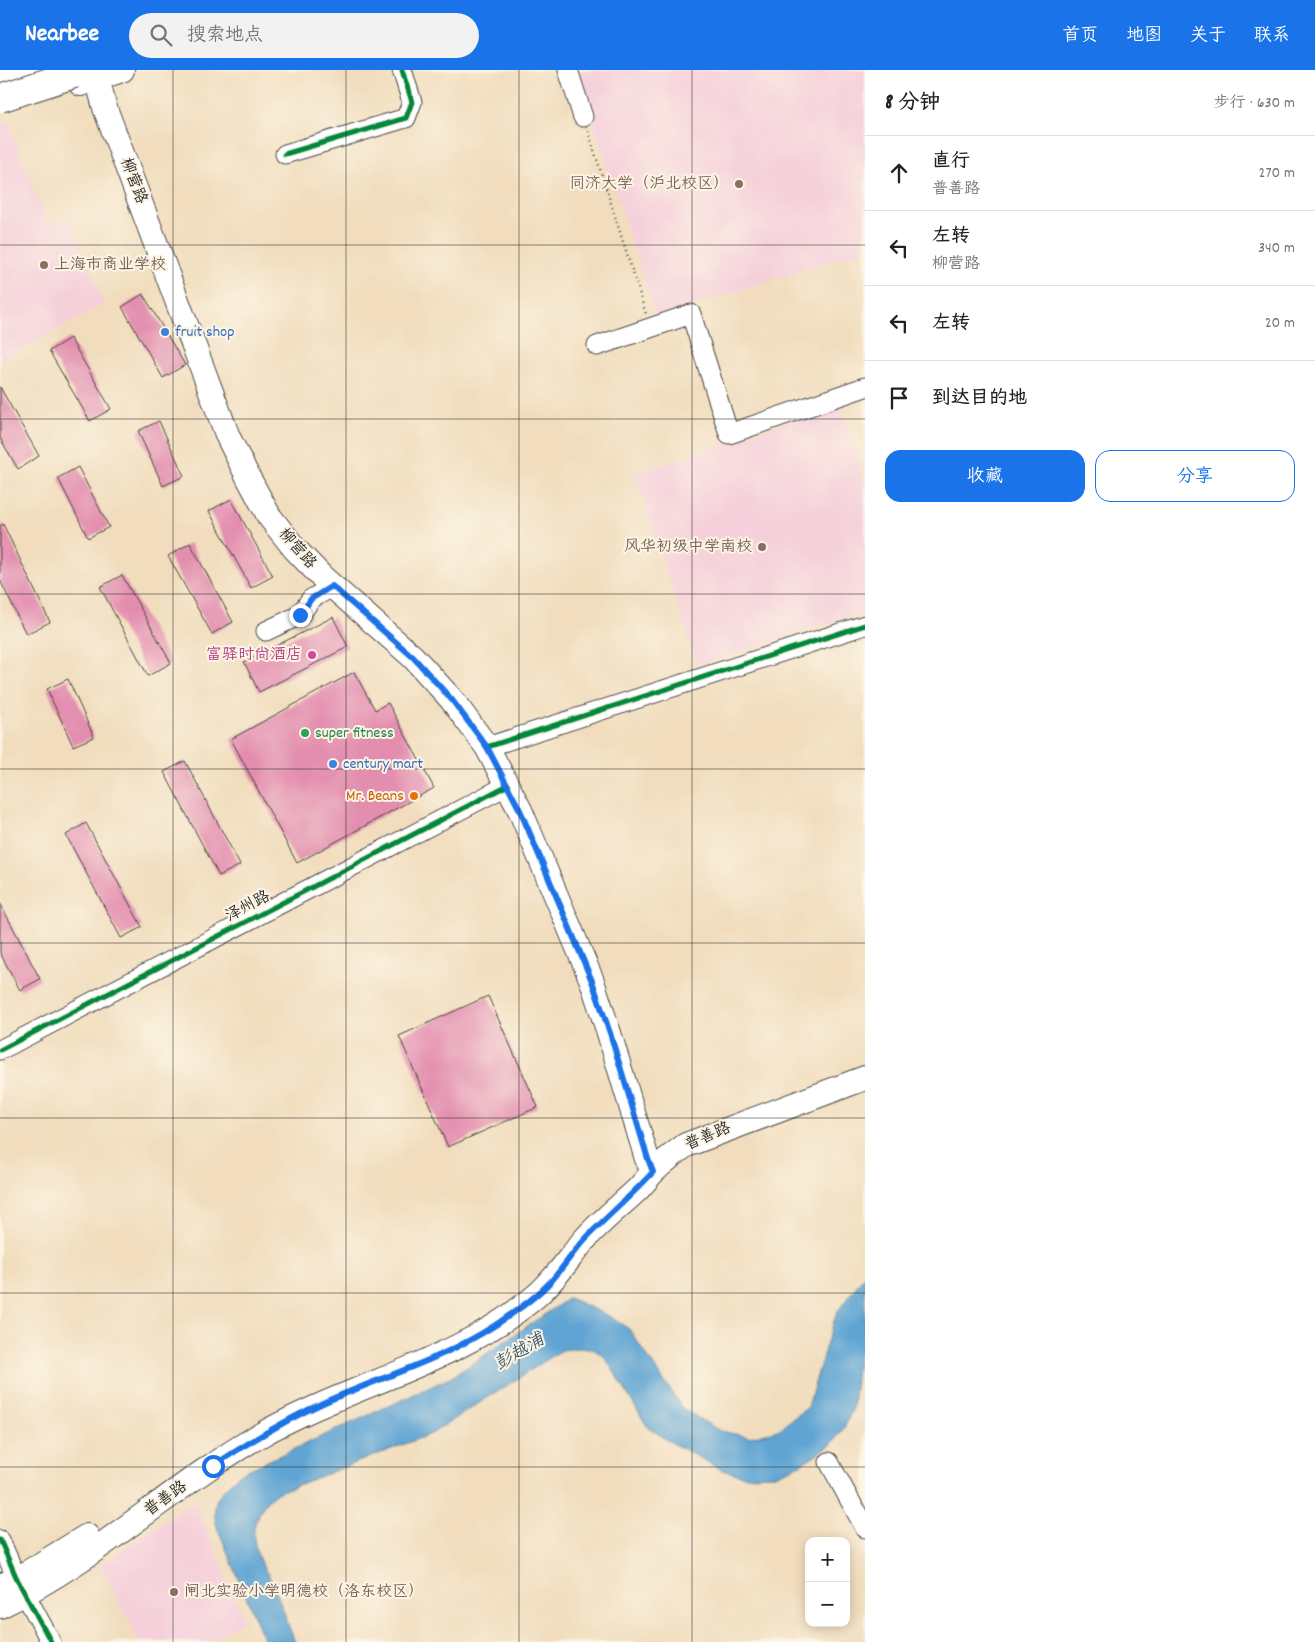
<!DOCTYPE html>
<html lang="zh">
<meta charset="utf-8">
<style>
:root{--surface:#fff;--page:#f2f2f2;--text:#222;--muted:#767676;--line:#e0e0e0;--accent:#1a73e8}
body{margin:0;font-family:Dekko,"LXGW WenKai TC",sans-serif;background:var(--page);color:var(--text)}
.controls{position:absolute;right:15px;bottom:15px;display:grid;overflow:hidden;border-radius:10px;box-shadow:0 2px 12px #0003}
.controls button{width:45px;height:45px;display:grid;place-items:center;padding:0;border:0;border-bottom:1px solid var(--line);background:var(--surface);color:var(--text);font:25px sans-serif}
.stop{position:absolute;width:15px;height:15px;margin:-11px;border:4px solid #1a73e8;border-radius:50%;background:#fff}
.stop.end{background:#1a73e8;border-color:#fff;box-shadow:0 1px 5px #0008}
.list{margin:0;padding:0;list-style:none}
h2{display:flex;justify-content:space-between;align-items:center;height:65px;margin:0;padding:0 20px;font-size:21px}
h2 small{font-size:16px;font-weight:400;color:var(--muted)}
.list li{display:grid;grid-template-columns:32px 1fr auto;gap:15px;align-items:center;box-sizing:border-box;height:75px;padding:0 20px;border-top:1px solid var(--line)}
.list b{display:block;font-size:19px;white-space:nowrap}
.list p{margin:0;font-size:16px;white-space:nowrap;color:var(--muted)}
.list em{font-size:16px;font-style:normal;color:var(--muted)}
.actions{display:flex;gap:10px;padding:15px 20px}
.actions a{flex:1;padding:11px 0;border:1px solid var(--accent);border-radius:15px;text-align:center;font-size:18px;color:var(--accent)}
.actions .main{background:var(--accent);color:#fff}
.icon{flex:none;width:28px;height:28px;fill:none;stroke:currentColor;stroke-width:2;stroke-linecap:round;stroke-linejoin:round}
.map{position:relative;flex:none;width:865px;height:1572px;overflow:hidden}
header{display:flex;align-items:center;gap:30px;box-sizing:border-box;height:70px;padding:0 25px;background:var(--accent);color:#fff}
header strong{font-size:24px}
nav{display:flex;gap:28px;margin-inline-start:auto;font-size:18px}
.search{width:350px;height:45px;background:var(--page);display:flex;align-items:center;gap:12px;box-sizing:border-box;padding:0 18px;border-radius:28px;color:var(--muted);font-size:19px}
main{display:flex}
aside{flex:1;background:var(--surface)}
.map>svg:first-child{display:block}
.built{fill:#f5cfda}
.water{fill:#5ea4d3;stroke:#44687f}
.building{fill:#e38eaf}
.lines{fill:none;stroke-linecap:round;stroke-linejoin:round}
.minor-casing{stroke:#494641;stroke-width:21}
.major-casing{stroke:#494641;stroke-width:26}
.highway-casing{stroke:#494641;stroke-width:30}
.path{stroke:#494641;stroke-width:2.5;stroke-dasharray:1 4;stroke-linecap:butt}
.minor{stroke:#fff;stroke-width:19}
.major{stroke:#fff;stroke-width:24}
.highway{stroke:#fff;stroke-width:28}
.highway-bridge-casing{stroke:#494641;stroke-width:30;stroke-linecap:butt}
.highway-bridge{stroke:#fff;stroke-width:28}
.cycleway-casing{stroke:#fcf5e5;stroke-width:8}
.cycleway{stroke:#00873e;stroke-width:5}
.route{stroke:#1a73e8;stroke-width:6}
.grid{fill:none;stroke:#2b2b2b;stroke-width:1;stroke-opacity:0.55}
.education-dot{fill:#8d6e63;stroke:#fcf5e5;stroke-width:2}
.shop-dot{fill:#3f7fe0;stroke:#fcf5e5;stroke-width:2}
.hotel-dot{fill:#d1479c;stroke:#fcf5e5;stroke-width:2}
.leisure-dot{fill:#2e9e5b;stroke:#fcf5e5;stroke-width:2}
.food-dot{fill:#e8710a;stroke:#fcf5e5;stroke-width:2}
.labels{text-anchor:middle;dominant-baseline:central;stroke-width:4;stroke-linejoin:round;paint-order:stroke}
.street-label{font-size:16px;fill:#2b2b2b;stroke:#fcf5e5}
.education-label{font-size:16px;fill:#785e54;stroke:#fcf5e5;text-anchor:end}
.shop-label{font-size:16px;fill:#366cbe;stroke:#fcf5e5;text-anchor:start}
.hotel-label{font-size:16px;fill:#b23c85;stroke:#fcf5e5;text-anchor:end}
.leisure-label{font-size:16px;fill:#27864d;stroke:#fcf5e5;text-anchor:start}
.food-label{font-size:16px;fill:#c56008;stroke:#fcf5e5;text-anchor:end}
.water-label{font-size:18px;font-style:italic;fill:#3f5b6e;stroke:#fcf5e5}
</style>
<header>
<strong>Nearbee</strong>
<div class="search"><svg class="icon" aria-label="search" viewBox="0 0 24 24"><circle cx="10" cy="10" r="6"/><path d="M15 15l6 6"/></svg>搜索地点</div>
<nav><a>首页</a><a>地图</a><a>关于</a><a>联系</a></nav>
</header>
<main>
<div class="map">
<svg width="865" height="1572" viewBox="0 0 865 1572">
<rect width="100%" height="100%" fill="#fcf5e5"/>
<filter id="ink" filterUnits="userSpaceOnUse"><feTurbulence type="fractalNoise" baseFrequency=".02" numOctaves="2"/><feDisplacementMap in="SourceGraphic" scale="10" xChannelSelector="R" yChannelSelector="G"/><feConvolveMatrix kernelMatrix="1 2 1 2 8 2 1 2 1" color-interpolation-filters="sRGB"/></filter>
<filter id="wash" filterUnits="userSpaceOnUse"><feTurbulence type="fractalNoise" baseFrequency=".0096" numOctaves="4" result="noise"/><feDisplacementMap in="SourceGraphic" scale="20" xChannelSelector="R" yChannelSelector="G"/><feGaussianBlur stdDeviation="1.12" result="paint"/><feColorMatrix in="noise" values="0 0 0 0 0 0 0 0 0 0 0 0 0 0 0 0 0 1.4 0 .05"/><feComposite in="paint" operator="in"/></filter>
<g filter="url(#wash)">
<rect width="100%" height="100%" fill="#f1ddbd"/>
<path class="built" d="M576,0h289v180l-209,67z
M8,52l40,103 22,-7 34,86 -104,58v-238z
M841,333l24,78v131l-168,54 -62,-192z
M194,1431l51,119 -38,22h-67l-40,-77z"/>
<path class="water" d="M865,1205v53l-7,32 -5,48 -9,20 -13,17 -30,19 -26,11 -30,1 -23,-6 -57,-31 -18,-13 -42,-69 -12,-8 -15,-1 -16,2 -131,84 -157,60c-19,19 -25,35 -16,62 3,9 9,16 13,24 9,20 16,42 24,62h-30l-48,-115c-8,-28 4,-34 22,-53l213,-97 117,-79 40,18 20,13 54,80 37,22 30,6 28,-7 30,-23 18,-62 11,-33z"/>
<g id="blocks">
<path class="building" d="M143,224l42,71 -22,13 -41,-71z
M70,268l41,71 -21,12 -41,-70z
M0,317l39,69 -21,13 -18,-31z
M159,351l25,55 -21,10 -25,-55z
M78,397l31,60 -21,11 -30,-60z
M231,429l42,77 -22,12 -42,-77z
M3,454l47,98 -24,12 -26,-54v-54z
M190,473l43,79 -21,12 -44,-78z
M122,505l49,88 -23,13 -48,-89z
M333,547l15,30 -89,45 -15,-30z
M354,602l21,38 13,-7 46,85 -137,75 -66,-124z
M68,609l26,58 -21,9 -26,-57z
M185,691l55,104 -21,11 -55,-104z
M86,753l56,104 -21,11 -55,-103z
M0,833l40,76 -20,11 -20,-37z
M488,926l50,111 -90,40 -49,-111z"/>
</g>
</g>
<g filter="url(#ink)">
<use href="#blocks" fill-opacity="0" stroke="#494641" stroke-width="1"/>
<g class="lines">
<g class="minor-casing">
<path id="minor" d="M568,0l15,47
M285,84l121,-36 6,-16 -10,-32
M597,276l94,-32 38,120 136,-47
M266,561l34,-16 11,-16 21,-12
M487,677l378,-122
M0,980l508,-265
M829,1392l36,66
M0,1470l17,39 34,63"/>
</g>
<g class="major-casing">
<path id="major" d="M95,0l10,38 123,329 20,40 21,39 26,33 28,29 90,79 39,43 35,47 33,63 72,171 17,52 38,126 6,12
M81,14l41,-14
M0,1516l17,-7 70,-43
M0,1536c94,-44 170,-119 259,-170 90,-52 197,-72 277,-140 19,-16 33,-38 49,-57 16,-18 35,-33 52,-49 6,-6 11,-13 17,-19 10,-10 21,-18 32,-26l179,-67"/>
</g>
<g class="highway-casing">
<path id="highway" d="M0,10l33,-10"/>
</g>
<path class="path" d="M588,61l58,183"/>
<use href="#minor" class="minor"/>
<use href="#major" class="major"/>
<use href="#highway" class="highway"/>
<g class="highway-bridge-casing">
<path id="highway-bridge" d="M0,28l74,-24"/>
</g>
<use href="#highway-bridge" class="highway-bridge"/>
<g class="cycleway-casing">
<path id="cycleway" d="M285,84l121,-36 6,-16 -10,-32
M487,677l378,-122
M0,980l508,-265
M0,1470l17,39 34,63"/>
</g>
<use href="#cycleway" class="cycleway"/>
</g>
</g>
<g class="lines" filter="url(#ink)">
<path class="route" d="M213,1396c36,-24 72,-46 112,-64 59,-26 117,-42 172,-78 19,-13 40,-27 56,-45 12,-14 22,-30 36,-44 21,-21 44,-41 64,-63l-5,-13 -38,-126 -18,-52 -72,-171 -33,-63 -35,-47 -39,-43 -81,-71 -21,13 -11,16"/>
</g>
<path class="grid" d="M173,0v1572M346,0v1572M519,0v1572M692,0v1572M0,175h865M0,349h865M0,524h865M0,699h865M0,873h865M0,1048h865M0,1223h865M0,1397h865"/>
<g class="education-dot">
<circle cx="739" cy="114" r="5"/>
<circle cx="44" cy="195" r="5"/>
<circle cx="762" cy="477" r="5"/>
<circle cx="174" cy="1522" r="5"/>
</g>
<g class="shop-dot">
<circle cx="165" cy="262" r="5"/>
<circle cx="333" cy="694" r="5"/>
</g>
<circle class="hotel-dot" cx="312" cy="585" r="5"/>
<circle class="leisure-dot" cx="305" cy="663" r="5"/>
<circle class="food-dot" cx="414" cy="726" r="5"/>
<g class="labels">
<g class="street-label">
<text transform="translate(133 111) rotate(69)">柳营路</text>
<text transform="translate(297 479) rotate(49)">柳营路</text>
<text transform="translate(248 837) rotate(-28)">泽州路</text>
<text transform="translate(708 1067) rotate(-23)">普善路</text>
<text transform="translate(166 1429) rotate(-35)">普善路</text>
</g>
<g class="education-label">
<text x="729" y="114">同济大学（沪北校区）</text>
<text x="54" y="195" text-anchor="start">上海市商业学校</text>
<text x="752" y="477">风华初级中学南校</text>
<text x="184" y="1522" text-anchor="start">闸北实验小学明德校（洛东校区）</text>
</g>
<g class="shop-label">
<text x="175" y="262">fruit shop</text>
<text x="343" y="694">century mart</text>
</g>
<g class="hotel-label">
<text x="302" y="585">富驿时尚酒店</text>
</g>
<g class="leisure-label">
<text x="315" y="663">super fitness</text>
</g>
<g class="food-label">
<text x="404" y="726">Mr. Beans</text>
</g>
<g class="water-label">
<text transform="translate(520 1283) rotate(-31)">彭越浦</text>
</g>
</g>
</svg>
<div class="controls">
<button>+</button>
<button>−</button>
</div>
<div class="stop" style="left:213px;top:1396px"></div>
<div class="stop end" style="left:300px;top:545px"></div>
</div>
<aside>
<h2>8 分钟<small>步行 · 630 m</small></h2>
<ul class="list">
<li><svg class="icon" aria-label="ahead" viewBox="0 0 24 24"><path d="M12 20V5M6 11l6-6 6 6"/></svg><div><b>直行</b><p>普善路</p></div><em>270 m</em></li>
<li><svg class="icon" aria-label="left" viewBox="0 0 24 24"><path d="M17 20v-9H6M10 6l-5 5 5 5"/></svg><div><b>左转</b><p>柳营路</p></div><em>340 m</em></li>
<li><svg class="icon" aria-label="left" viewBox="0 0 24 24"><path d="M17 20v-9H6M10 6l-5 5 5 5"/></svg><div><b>左转</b></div><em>20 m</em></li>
<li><svg class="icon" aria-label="arrive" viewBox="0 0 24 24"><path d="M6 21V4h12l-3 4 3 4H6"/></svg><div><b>到达目的地</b></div></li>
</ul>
<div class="actions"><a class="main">收藏</a><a>分享</a></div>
</aside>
</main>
